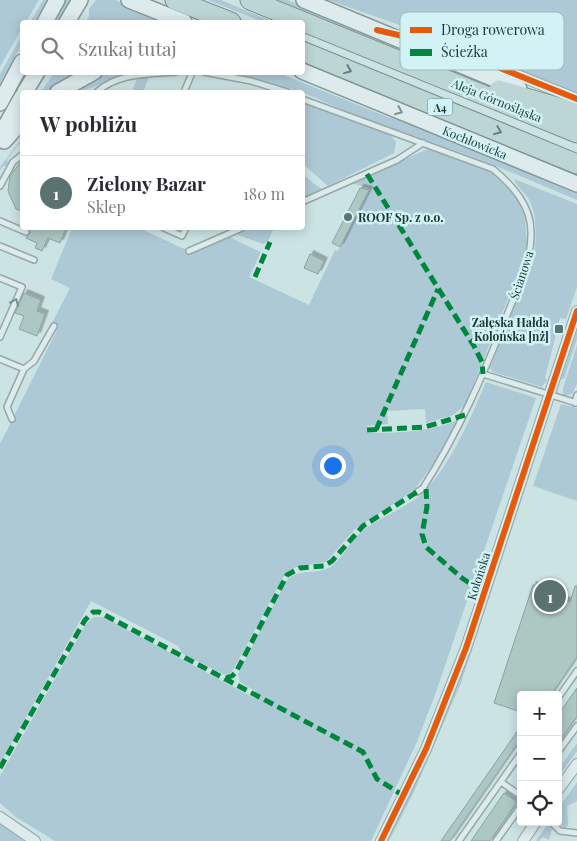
<!DOCTYPE html>
<html lang="pl">
<meta charset="utf-8">
<style>
:root{--surface:#fff;--page:#f7f7f7;--text:#2b2b33;--muted:#7c7c81;--line:#e1e1e2;--accent:#5a7370}
body{margin:0;font-family:"Playfair Display",serif;background:var(--page);color:var(--text)}
.controls{position:absolute;right:15px;bottom:15px;display:grid;overflow:hidden;border-radius:5px;box-shadow:0 2px 12px #0003}
.controls button{width:45px;height:45px;display:grid;place-items:center;padding:0;border:0;border-bottom:1px solid var(--line);background:var(--surface);color:var(--text);font:25px sans-serif}
.you{position:absolute;left:332px;top:465px;width:18px;height:18px;margin:-12px;border:4px solid #fff;border-radius:50%;background:#1a73e8;box-shadow:0 0 0 8px #1a73e833}
.badge{display:grid;place-items:center;width:32px;height:32px;border-radius:50%;background:var(--accent);color:#fff;font-size:16px;font-weight:700}
.pin{position:absolute;translate:-50% -50%;border:2px solid #fff;box-shadow:0 1px 5px #0006}
.list{margin:0;padding:0;list-style:none}
h2{display:flex;justify-content:space-between;align-items:center;height:65px;margin:0;padding:0 20px;font-size:21px}
h2 small{font-size:16px;font-weight:400;color:var(--muted)}
.list li{display:grid;grid-template-columns:32px 1fr auto;gap:15px;align-items:center;box-sizing:border-box;height:75px;padding:0 20px;border-top:1px solid var(--line)}
.list b{display:block;font-size:19px;white-space:nowrap}
.list p{margin:0;font-size:16px;white-space:nowrap;color:var(--muted)}
.list em{font-size:16px;font-style:normal;color:var(--muted)}
.icon{flex:none;width:28px;height:28px;fill:none;stroke:currentColor;stroke-width:2;stroke-linecap:round;stroke-linejoin:round}
.map{position:relative;flex:none;width:577px;height:841px;overflow:hidden}
.search{position:absolute;background:var(--surface);box-shadow:0 2px 12px #0003;left:20px;top:20px;width:285px;height:55px;display:flex;align-items:center;gap:12px;box-sizing:border-box;padding:0 18px;border-radius:5px;color:var(--muted);font-size:19px}
.panel{position:absolute;background:var(--surface);box-shadow:0 2px 12px #0003;left:20px;top:90px;width:285px;height:140px;border-radius:5px}
.map>svg:first-child{display:block}
.green{fill:#aec9d6}
.building{fill:#adc7c3;stroke:#8ca3a0;filter:url(#shadow)}
.lines{fill:none;stroke-linecap:round;stroke-linejoin:round}
.service-casing{stroke:#95a8a7;stroke-width:8}
.minor-casing{stroke:#95a8a7;stroke-width:12}
.secondary-casing{stroke:#859897;stroke-width:18}
.motorway-casing{stroke:#7c8e8c;stroke-width:21}
.service{stroke:#ddebec;stroke-width:5}
.minor{stroke:#ddebec;stroke-width:10}
.secondary{stroke:#ddebec;stroke-width:15}
.motorway{stroke:#bcd6d5;stroke-width:19}
.quiet{stroke:#00873e;stroke-width:5;stroke-dasharray:10 5;stroke-linecap:butt}
.cycleway-casing{stroke:#d1f3f5;stroke-width:9}
.cycleway{stroke:#e8590c;stroke-width:6}
.oneway{stroke:#657f7b}
.oneway2{stroke:#7d918f}
.poi-dot{fill:#5a7370;stroke:#d1f3f5;stroke-width:2}
.labels{text-anchor:middle;dominant-baseline:central;stroke-width:5;stroke-linejoin:round;paint-order:stroke}
.shield{fill:#d1f3f5;stroke:#536f6c;stroke-width:1}
.shield-label{font-size:11px;font-weight:bold;fill:#1d3732}
.street-label{font-size:12px;fill:#1d3732;stroke:#d1f3f5}
.poi-label{font-size:12px;font-weight:bold;fill:#1d3732;stroke:#d1f3f5;text-anchor:start}
.key{fill:#d1f3f5;stroke:#9bbbba;stroke-width:1}
.key-label{font-size:14px;fill:#1d3732}
</style>
<div class="map">
<svg width="577" height="841" viewBox="0 0 577 841">
<defs>
<filter id="shadow"><feDropShadow dx="3.5" dy="-3.5" stdDeviation="0" flood-color="#0004"/></filter>
</defs>
<rect width="100%" height="100%" fill="#cce3e3"/>
<path class="green" d="M0,0h39l-13,22h-4v6l-22,39z
M43,0h5l-13,22h-5z
M65,0h7l-13,22h-7z
M96,0h19l55,22h-84l3,-6v-7z
M208,0h13l50,21 -8,1z
M278,0h9l183,77 -11,-3z
M328,0h249v94l-129,-52z
M22,35v9l-22,39v-9z
M54,73h30l-35,19h-8z
M105,73h24l-48,19h-15z
M235,73h44l106,43 46,14 146,59v11l-93,-39 -136,-49 -46,-20z
M144,76l5,1 -5,13 -12,1 5,-12z
M304,102l86,33 6,7 -2,11 -66,33 -25,-22 -1,-57z
M22,138v9l-3,-3 -12,16 2,2 -3,4h-3l-3,4v-3z
M428,149l62,22 18,15 14,22 3,11 2,25 -2,13 -60,148 -12,10 -27,8 -1,-14 -38,2 1,13 -21,2v7c32,0 64,-1 94,-14l-25,42 -23,30 -58,38 -29,33 -30,5 -11,7 -52,96 -5,5 -5,-1 -40,-20 -5,-8 -87,-45 -91,163v-320l57,-114 -5,-7 18,-35 -19,-9 21,-51h67l54,25 36,-16 32,15 -12,25 60,28 26,-55 3,1 32,-63 -19,-5z
M302,173l11,10 9,6 -19,9z
M514,179l63,25v83l-11,32 -6,-1 -15,60 2,2 -5,7 -49,-15 -3,-4 45,-119c1,-17 2,-36 -7,-51 -4,-6 -12,-12 -14,-19z
M250,228h24l-6,13 -5,3 -28,-10z
M577,330v9l-13,40h-3z
M577,345v39l-5,10 -9,2v-8z
M486,382l50,16 -101,297 -19,49 -45,97h-316l-39,-24 -16,-14v-27l86,-152 8,-7h10l150,81 4,-5 -18,-11 -2,-8 48,-93c13,-14 32,-5 46,-15 12,-10 18,-25 30,-35 17,-13 39,-21 56,-34 30,-25 53,-80 68,-115z
M561,404l16,4v93l-44,-15z
M549,417l-88,266 -48,111 -24,47h-2l50,-106 21,-51z
M577,743v8l-19,26v-7z
M577,782v19l-10,5 1,19 -3,3 -8,-6 1,-13z
M0,823l26,18h-26z
M548,824l4,5 -3,11 -6,-3 -4,4h-3z"/>
<path class="building" d="M22,160v51l-6,-2 -8,-18 2,-15z
M360,188l9,2 -29,57 -8,-4z
M30,228h36l-6,15 -12,-5 -6,13 -7,-3 2,-5 -11,-5 4,-5z
M310,254l14,7 -6,13 -14,-6z
M24,293l17,7 -4,11 8,3 -8,22 -18,-7 5,-13 -9,-3z
M533,585l15,5 -1,4 23,8 5,-16h2v71l-26,38h-30v17l-27,-9z
M577,688v28l-19,27v-14l3,-3 -3,-2v-9z
M521,726v13l-10,14 -61,88h-9z
M504,793l13,9 -7,10 -20,29h-19z"/>
<g class="lines">
<g class="service-casing">
<path id="service" d="M204,72l47,9 36,11
M97,92c20,-19 52,-18 79,-20
M184,92l8,-19
M302,99l191,70c19,16 38,36 38,63 1,28 -14,57 -24,83 -24,61 -49,118 -84,173l-6,4
M0,186l13,-24 9,-7
M302,202l95,-42 26,-17
M0,221l26,11
M164,228l18,8 4,-8
M0,246l34,14
M189,251l53,-23
M0,278l22,9 -22,50
M0,359l24,10 -17,38 5,12
M24,369l10,-8 20,-35
M483,374l94,29
M575,403l2,-8
M558,698l19,-27
M558,752l19,-26
M501,782l20,14
M551,822l9,9 17,2
M459,841l62,-88
M496,841l25,-35"/>
</g>
<g class="minor-casing">
<path id="minor" d="M407,37l38,9 132,53
M558,790l19,-26
M0,817l35,24
M381,841l45,-92 40,-101 111,-337
M523,841l13,-19"/>
</g>
<g class="secondary-casing">
<path id="secondary" d="M129,0l55,22
M304,0l215,89
M45,22l12,-22
M67,22l13,-22
M302,71l275,113
M25,92l12,-20
M58,92l36,-20
M0,103l22,-41
M0,136l22,-39
M4,141l18,-20"/>
</g>
<g class="motorway-casing">
<path id="motorway" d="M175,0l56,22
M250,0l327,133
M302,51l275,113
M499,90l78,23"/>
</g>
<use href="#service" class="service"/>
<use href="#minor" class="minor"/>
<use href="#secondary" class="secondary"/>
<use href="#motorway" class="motorway"/>
<path class="quiet" d="M367,174l107,172 8,16 1,12
M255,277l15,-35
M367,430l58,-3 40,-12
M376,430l62,-141
M426,489l1,18 -5,27 4,13 36,31 22,15
M226,678l6,-2 4,-4 51,-97 13,-7 24,-2 8,-5 31,-35 54,-34
M0,768l85,-148 8,-8h6l264,140 14,27 27,17"/>
<g class="cycleway-casing">
<path id="cycleway" d="M377,30l68,16 132,53
M381,841l45,-92 40,-101 111,-337"/>
</g>
<use href="#cycleway" class="cycleway"/>
</g>
<defs><path id="oneway-chevron" d="M-2-3.5L2.5 0L-2 3.5" fill="none" stroke-width="1.6" stroke-linecap="round" stroke-linejoin="round" transform="scale(1.25)"/></defs>
<g class="oneway">
<use href="#oneway-chevron" transform="translate(348 70) rotate(22)"/>
<use href="#oneway-chevron" transform="translate(498 131) rotate(22)"/>
</g>
<g class="oneway2">
<use href="#oneway-chevron" transform="translate(399 111) rotate(22)"/>
<use href="#oneway-chevron" transform="translate(15 302) rotate(-68)"/>
</g>
<g class="poi-dot">
<circle cx="348" cy="217" r="5"/>
<rect x="554" y="324" width="10" height="10" rx="2.5"/>
</g>
<g class="labels">
<rect class="shield" x="427.5" y="98.5" width="25" height="17" rx="4"/>
<g class="shield-label">
<text x="440" y="107">A4</text>
</g>
<g class="street-label">
<text transform="translate(497 100) rotate(22)">Aleja Górnośląska</text>
<text transform="translate(475 142) rotate(22)">Kochłowicka</text>
<text transform="translate(521 275) rotate(-72)">Ścianowa</text>
<text transform="translate(478 576) rotate(-72)">Kolońska</text>
</g>
<g class="poi-label">
<text x="358" y="217">ROOF Sp. z o.o.</text>
<text x="549" y="322" text-anchor="end">Załęska Hałda<tspan x="549" dy="14">Kolońska [nż]</tspan></text>
</g>
</g>
<rect x="400" y="12" width="164" height="58" rx="8" class="key"/>
<rect x="410" y="27" width="22" height="6" fill="#e8590c"/>
<rect x="410" y="49" width="22" height="7" fill="#00873e"/>
<g class="key-label">
<text x="441" y="35">Droga rowerowa</text>
<text x="441" y="57">Ścieżka</text>
</g>
</svg>
<div class="controls">
<button>+</button>
<button>−</button>
<button><svg class="icon" aria-label="locate" viewBox="0 0 24 24"><circle cx="12" cy="12" r="6"/><path d="M12 2v4M12 18v4M2 12h4M18 12h4"/></svg></button>
</div>
<div class="you"></div>
<div class="pin badge" style="left:550px;top:596px">1</div>
<div class="search"><svg class="icon" aria-label="search" viewBox="0 0 24 24"><circle cx="10" cy="10" r="6"/><path d="M15 15l6 6"/></svg>Szukaj tutaj</div>
<section class="panel">
<h2>W pobliżu<small></small></h2>
<ul class="list">
<li><span class="badge">1</span><div><b>Zielony Bazar</b><p>Sklep</p></div><em>180 m</em></li>
</ul>
</section>
</div>
